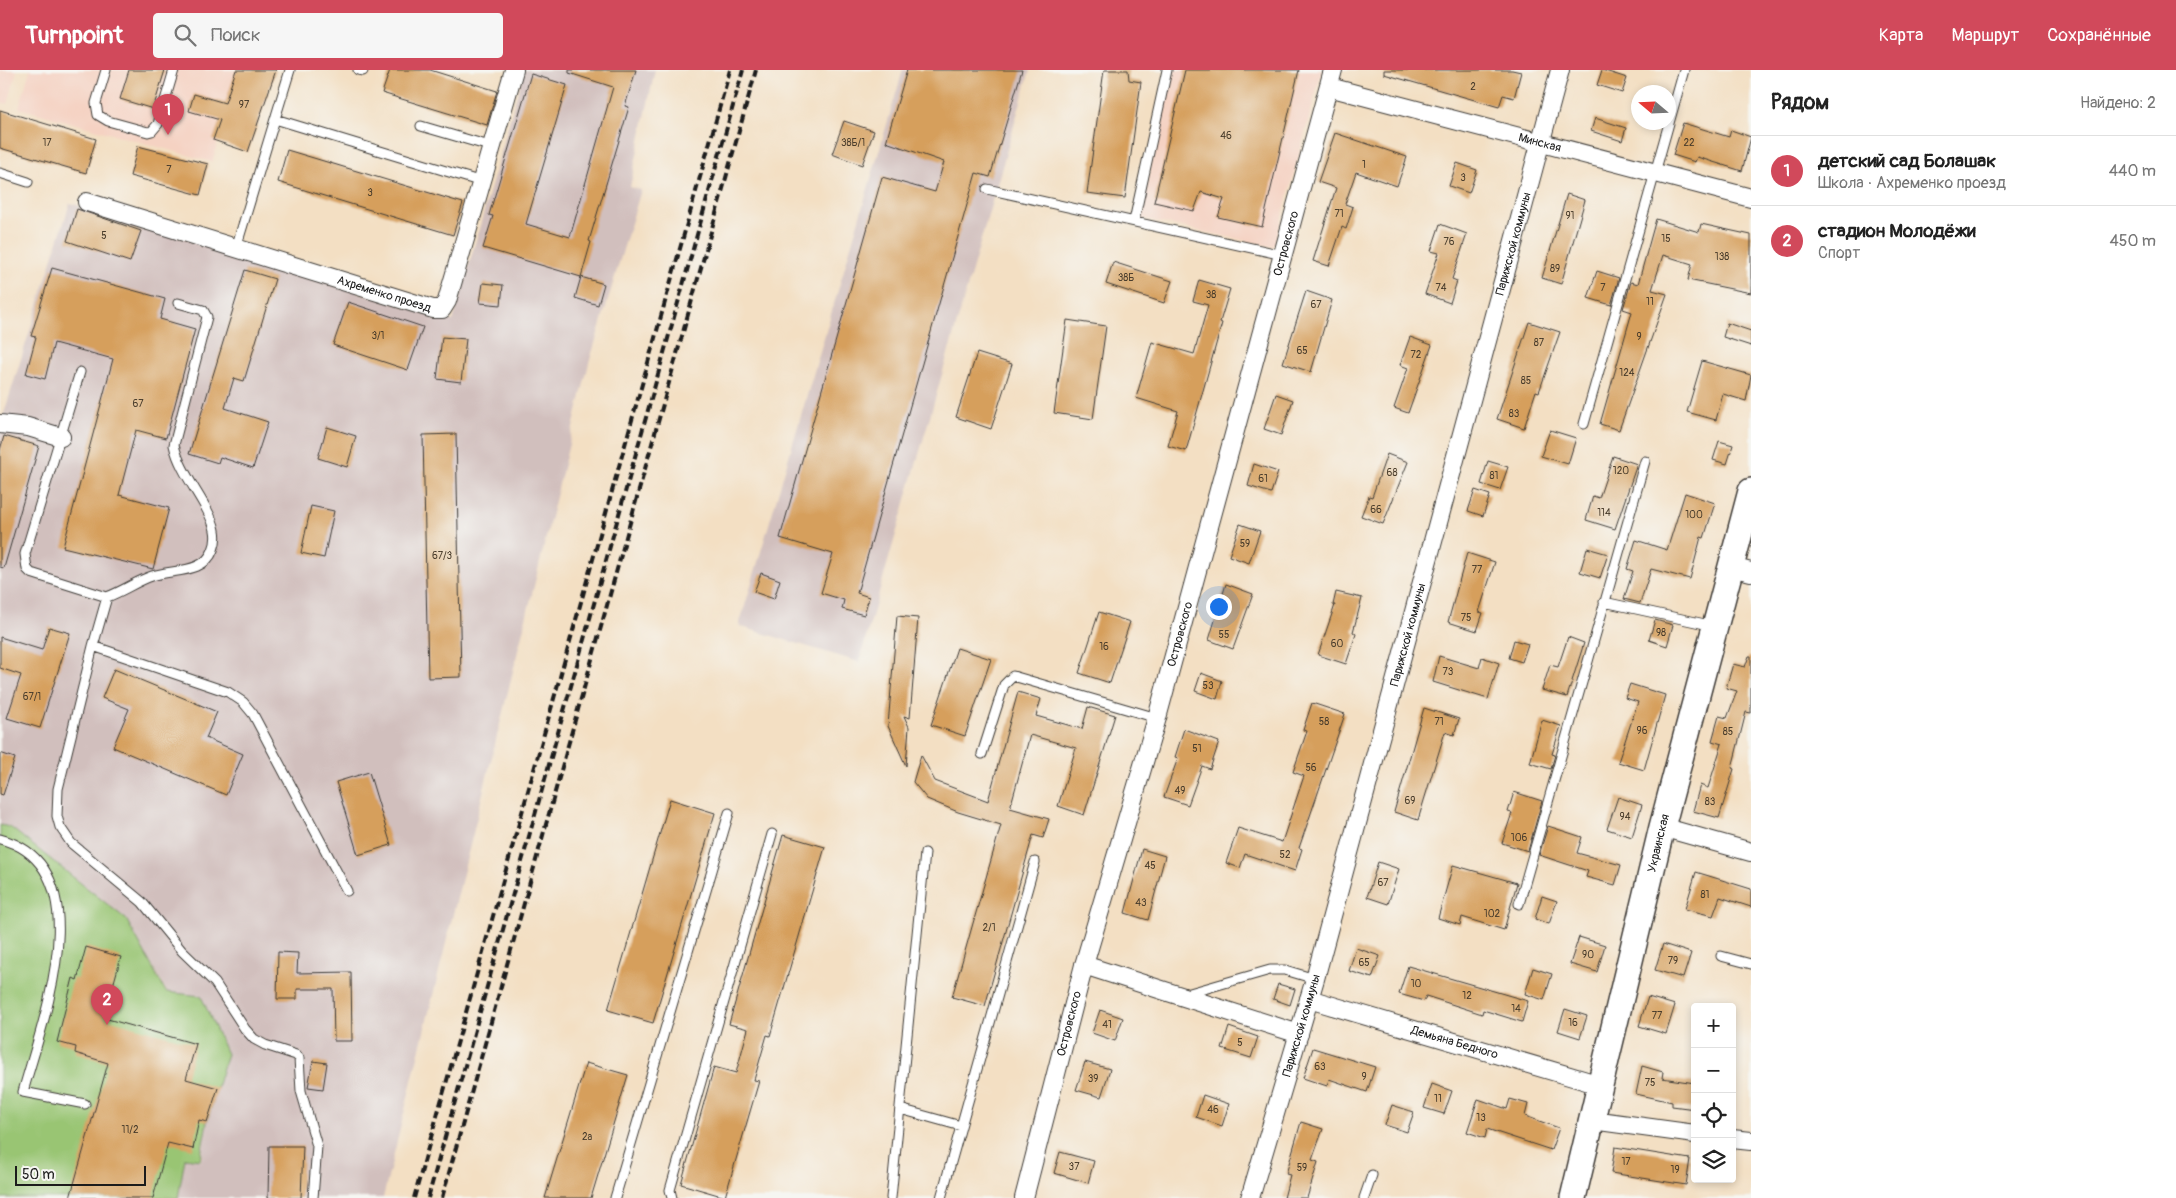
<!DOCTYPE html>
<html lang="ru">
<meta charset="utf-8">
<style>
:root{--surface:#fff;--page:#f6f6f6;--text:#222;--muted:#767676;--line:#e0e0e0;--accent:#d1495b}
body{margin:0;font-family:Pangolin,sans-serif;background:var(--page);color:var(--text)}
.controls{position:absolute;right:15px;bottom:15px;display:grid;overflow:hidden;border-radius:5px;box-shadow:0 2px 8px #0003}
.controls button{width:45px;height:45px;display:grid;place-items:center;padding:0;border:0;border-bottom:1px solid var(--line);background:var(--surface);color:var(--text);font:25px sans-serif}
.compass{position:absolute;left:1631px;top:15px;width:45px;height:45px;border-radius:50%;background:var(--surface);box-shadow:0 2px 8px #0003;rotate:289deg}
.scale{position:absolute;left:15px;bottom:12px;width:131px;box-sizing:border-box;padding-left:5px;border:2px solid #1c1c1c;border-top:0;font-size:14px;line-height:18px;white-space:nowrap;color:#1c1c1c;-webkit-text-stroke:4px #f6f6f2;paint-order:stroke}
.you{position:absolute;left:1218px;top:536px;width:18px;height:18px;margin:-12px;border:4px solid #fff;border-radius:50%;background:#1a73e8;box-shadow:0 0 0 8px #1a73e833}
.badge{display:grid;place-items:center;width:32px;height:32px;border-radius:50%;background:var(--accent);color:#fff;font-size:16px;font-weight:700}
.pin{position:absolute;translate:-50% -41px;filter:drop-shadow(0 1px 2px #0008)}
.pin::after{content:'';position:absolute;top:26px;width:18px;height:15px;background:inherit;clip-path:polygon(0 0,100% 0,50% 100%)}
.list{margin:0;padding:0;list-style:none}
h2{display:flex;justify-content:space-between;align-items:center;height:65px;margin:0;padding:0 20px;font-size:21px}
h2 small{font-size:16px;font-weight:400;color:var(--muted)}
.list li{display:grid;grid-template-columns:32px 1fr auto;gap:15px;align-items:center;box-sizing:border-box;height:70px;padding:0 20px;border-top:1px solid var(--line)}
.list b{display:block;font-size:19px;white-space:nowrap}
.list p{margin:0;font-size:16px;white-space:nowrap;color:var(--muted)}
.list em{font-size:16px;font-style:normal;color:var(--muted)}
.icon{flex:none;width:28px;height:28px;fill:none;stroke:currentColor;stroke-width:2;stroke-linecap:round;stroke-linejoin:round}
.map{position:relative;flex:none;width:1751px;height:1128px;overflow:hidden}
header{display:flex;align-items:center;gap:30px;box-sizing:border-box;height:70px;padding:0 25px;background:var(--accent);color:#fff}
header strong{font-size:24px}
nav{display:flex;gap:28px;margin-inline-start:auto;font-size:18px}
.search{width:350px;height:45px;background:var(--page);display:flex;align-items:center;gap:12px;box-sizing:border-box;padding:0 18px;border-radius:5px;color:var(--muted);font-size:19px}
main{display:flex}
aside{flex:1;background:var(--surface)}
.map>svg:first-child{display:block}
.built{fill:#f5d2c2}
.industrial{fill:#d1bfbd}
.green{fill:#99c573;stroke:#5a7048}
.building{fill:#d69f5b}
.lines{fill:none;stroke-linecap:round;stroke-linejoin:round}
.lane-casing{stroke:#3c3935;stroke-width:11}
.street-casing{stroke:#3c3935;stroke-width:20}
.secondary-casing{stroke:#3c3935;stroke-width:28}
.lane{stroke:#fff;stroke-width:9}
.street{stroke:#fff;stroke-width:18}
.secondary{stroke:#fff;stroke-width:25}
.rail{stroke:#1c1c1c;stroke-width:4;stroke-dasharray:8 4;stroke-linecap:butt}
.labels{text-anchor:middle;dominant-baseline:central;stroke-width:5;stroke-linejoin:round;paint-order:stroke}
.number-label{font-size:10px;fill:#4a3d2c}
.street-label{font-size:12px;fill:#1c1c1c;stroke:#f6f6f2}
</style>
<header>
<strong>Turnpoint</strong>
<div class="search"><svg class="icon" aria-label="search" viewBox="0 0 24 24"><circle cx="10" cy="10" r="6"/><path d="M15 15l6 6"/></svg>Поиск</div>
<nav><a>Карта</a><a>Маршрут</a><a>Сохранённые</a></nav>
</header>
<main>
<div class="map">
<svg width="1751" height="1128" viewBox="0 0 1751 1128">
<rect width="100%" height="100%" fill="#f6f6f2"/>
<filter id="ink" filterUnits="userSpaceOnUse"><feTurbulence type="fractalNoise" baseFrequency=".02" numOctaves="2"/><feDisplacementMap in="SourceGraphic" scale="10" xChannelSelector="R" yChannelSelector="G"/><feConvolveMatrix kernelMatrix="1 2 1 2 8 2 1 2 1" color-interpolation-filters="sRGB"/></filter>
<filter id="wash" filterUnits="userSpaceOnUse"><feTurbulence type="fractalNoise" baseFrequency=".0096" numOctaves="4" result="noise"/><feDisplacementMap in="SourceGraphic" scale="20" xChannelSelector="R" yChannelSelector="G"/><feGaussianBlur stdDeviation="1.12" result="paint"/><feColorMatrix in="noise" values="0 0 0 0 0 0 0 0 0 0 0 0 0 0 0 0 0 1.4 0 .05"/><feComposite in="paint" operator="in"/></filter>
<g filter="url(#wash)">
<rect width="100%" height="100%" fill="#f3dfc3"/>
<path class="built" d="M0,0h17l-9,34 -8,-2z
M30,0h209l-27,92 -193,-54z
M1172,0h150l-48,177 -134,-29z"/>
<path class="industrial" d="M524,0h131l-25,117 11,3 -52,173 -206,835h-205l7,-40 16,2 6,-38 -40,-130 -41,-73 -116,-92 -10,-2v-399l70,-223 383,118z
M903,0h127l-171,592 -120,-36z"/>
<path class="green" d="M0,755l10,2 116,92 40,73 35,4 26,58 -20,68 -7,38 -15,-2 -7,40h-178z"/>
<g id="blocks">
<path class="building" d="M129,0h36l-12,39 -33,-10z
M236,0h40l-28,82 -35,-12 7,-20 -31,-9 5,-17 31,9z
M390,0h40l67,21 -10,34 -105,-32z
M569,0h67l-11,36 4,1 -40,134 2,1 -10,35 -98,-29 10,-32 -4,-1 42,-141 36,11 -41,139 44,13 43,-150 -44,-14z
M907,0h115l-32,107 -14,-4 -119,420 12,4 -5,18 -22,-6 2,-9 -23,-7 12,-39 -53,-16 102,-361 53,15 9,-30 -58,-20z
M1104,0h24l1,10 12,2 -16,116 -38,-5z
M1185,0h114l-37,157 -44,-10 6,-18 -23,-7 -7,19 -40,-9z
M1384,0h128l9,2 -7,26 -11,-3 -4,12 -115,-33z
M1602,0l25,8 -5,15 -25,-8z
M0,40l96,29 -10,34 -86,-25z
M1595,48l31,10 -4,13 -31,-10z
M844,51l30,10 -12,34 -30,-11z
M1683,53l46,14 2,-7 20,7 -9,34 -45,-14 -2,5 -22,-7z
M1335,63l72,24 -10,29 -41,-14 -11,32 8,3 -7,22 -4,-2 -13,39 -16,-5 23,-73 -18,-6z
M138,76l70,18 -8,31 -70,-19z
M287,80l176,53 -10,32 -175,-53z
M1457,93l20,7 -8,23 -20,-7z
M1567,124l18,6 -24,84 -19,-6z
M77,139l64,22 -11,31 -63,-21z
M1656,149l43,13 2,-8 50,11v58l-63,-13 4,-16 -29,-9 -11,35 15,4 -48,136 -19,-6 32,-112 -9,-3 8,-27 7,2z
M1440,154l27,10 -15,45 5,2 -7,22 -25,-9 14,-41 -8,-2z
M1113,192l59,19 -8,22 -58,-19z
M52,198l113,31 -5,20 35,10 -29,109 -30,-8 -17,65 50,13 -16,61 -90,-22 50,-188 -59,-16 -9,36 -19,-5 10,-37 -5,-1z
M245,200l30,9 -31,102 -10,-3 -9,30 43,14 -15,46 -33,-11 -2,6 -29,-9z
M1597,201l22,7 -8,27 -23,-7z
M581,207l23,7 -6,21 -23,-7z
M1199,210l31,9 -10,33 2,1 -36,128 -18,-5 10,-35 -42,-13 16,-56 42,12 14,-49 -15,-4z
M483,213l20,2 -2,20 -21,-2z
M1306,221l26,9 -21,72 -28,-9z
M348,232l75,25 -15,43 -75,-25z
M1067,250l39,6 -13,93 -39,-6z
M1529,252l31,10 -21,60 -3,-1 -12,37 -27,-9z
M1727,253l24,8v15l-28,-9z
M442,267l24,2 -5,43 -24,-3z
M1410,267l22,8 -24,68 -14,-5 14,-40 -8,-3z
M977,283l35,11 -21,65 -35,-12z
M1702,291l49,14 -5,26 -23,-7 -7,26 -29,-8z
M1276,324l17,6 -12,35 -17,-6z
M327,357l29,9 -9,31 -29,-9z
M1550,360l26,8 -8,26 -27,-8z
M456,364l5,243 -33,1 -5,-243z
M4,366l35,10 -35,122 -4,-1v-117z
M1719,371l14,4 -6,19 -14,-4z
M1387,384l21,8 -25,62 -22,-8 8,-20 3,1z
M1613,386l24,8 -22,65 -29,-9 7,-24 6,2z
M1488,391l20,6 -8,23 -19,-6z
M1254,394l24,8 -7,21 -23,-7z
M1475,420l15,5 -7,21 -15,-5z
M1685,423l30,10 -11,35 -3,-1 -11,42 -39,-10 -11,34 -16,-4 9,-28 -6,-2 9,-29 31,10z
M311,436l23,5 -10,47 -23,-5z
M1240,454l20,7 -11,32 -20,-7z
M1587,478l21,6 -8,24 -20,-6z
M1467,483l28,9 -16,50 4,1 -6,18 -29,-9z
M761,503l19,7 -6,19 -20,-7z
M1226,514l27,10 -20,55 -24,-9z
M1336,522l26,6 -9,34 3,2 -10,30 -28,-9 17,-50h-2z
M1099,542l31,10 -20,61 -31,-10z
M897,546l21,2 -8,100 -6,-2 5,11 -3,39 -18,-40z
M1655,550l18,5 -6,21 -18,-6z
M49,557l21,6 -30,95 -33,-10 14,-43 -21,-7v-31l42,13z
M1568,567l16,6 -17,54 -25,-7 8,-25 8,2z
M1514,570l14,4 -6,18 -13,-4z
M957,578l34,11 -26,77 -34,-11z
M1439,586l40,12 3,-11 17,6 -11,36 -55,-17z
M1749,586h2v57l-5,-1 -14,56 2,1 -15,49 -26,-7 7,-26 8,3 14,-44 -10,-3 7,-25 8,2 10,-27 -11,-3 7,-24 12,3z
M114,599l103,43 -11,26 37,16 -17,41 -113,-48 16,-38 -27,-11z
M1201,603l21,8 -5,18 -22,-8z
M1630,614l35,11 -21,75 -26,-8 20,-60 -13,-4z
M1018,622l23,7 -5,17 46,13 6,-22 27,8 -31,100 -26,-9 18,-58 -46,-13 -20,73 39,11 -6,19 -10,-3 -48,171 -33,-9 49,-172 -43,-13 -31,-13 -14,-17 8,-27 14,26 53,20z
M1312,633l33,11 -46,134 3,1 -7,22 -50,-17 -5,14 -14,-5 12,-35 44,14 22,-66 -11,-4 14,-41 -4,-1z
M1424,638l35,11 -5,16 -9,-3 -27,88 -24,-8z
M1542,650l19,6 -9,28 3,1 -4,14 -21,-6z
M1184,659l35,13 -9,27 -8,-3 -14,39 -24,-8 14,-39 -3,-1z
M0,683l15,5 -12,37 -3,-1z
M369,702l22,73 -33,10 -22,-73z
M1514,722l28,9 -14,50 -26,-8 10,-30 -4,-1z
M1618,727l24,8 -10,32 -25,-8z
M670,729l45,14 -62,210 -45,-13z
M1548,756l34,11 -5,16 44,12 -6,20 -29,-8 2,-6 -49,-16z
M783,765l42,12 -55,189 -3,-1 -13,45 5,1 -34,116 -44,-13 33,-117 22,6 12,-44 -19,-5z
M1142,779l23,7 -17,64 -23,-7z
M1378,792l21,7 -11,35 -21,-7z
M1453,795l64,18 -13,47 -42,-13 -2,8 -22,-7z
M1696,802l55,17v18l-31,-10 -7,19 -28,-7z
M1542,826l15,5 -8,23 -14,-5z
M1579,867l26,8 -8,27 -27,-8z
M1663,874l28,9 -8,25 -28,-8z
M86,877l35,10 -17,61 92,26 -10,35 32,9 -11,34 -8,-2 -6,29 -25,-6 -15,55h-83l38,-135 -33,-10 1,-6 -19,-5 16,-64 4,2z
M1356,878l24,8 -8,22 -23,-7z
M278,882l20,1 -1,20 54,-1 1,69h-18l-1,-52h-36v10h-20z
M1408,896l120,35 -6,21 -39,-12 -1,4 -56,-18 -2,5 -25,-7z
M1533,898l19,6 -8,26 -19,-6z
M1278,914l17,5 -5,16 -17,-6z
M1648,927l27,8 -9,29 -27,-8z
M1565,939l22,7 -7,22 -22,-7z
M1100,940l23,8 -8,23 -23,-8z
M1229,957l29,10 -7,21 -29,-9z
M1313,978l62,19 -8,25 -38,-13 -2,7 -24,-8z
M313,991l14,2 -4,26 -15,-2z
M1085,992l25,7 -9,28 -25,-7z
M586,993l42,12 -37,123h-46z
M1642,996l21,6 -1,6 33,5v26l-23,-3v-4l-36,-8z
M1432,1014l20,7 -8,23 -20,-6z
M1203,1025l26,9 -7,22 -26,-9z
M1478,1029l29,10 3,-10 18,5 -3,12 34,12 -8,22 -64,-21 -2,9 -18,-6z
M1392,1035l22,7 -7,20 -22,-7z
M1301,1052l22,7 -11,31 6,2 -11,36h-23l6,-23 -4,-1z
M269,1076h34l-2,52h-33z
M1615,1077l75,12 -4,26 -75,-12z
M1060,1082l34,9 -6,22 -34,-10z"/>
</g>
</g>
<g filter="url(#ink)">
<use href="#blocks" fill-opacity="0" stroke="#3c3935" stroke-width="1"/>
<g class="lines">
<g class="lane-casing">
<path id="lane" d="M106,0l-10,33 2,12 10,6 40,11 4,-1 6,-7 16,-54
M358,0l5,1
M275,49l15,-49
M421,56l72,21
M0,103l28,9
M987,119l296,66
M1134,151l33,-151
M236,178l39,-129 207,63
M80,302l-55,182 2,15 4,4 76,24 -14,49 -35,143 -1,27 3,11 11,16 71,59 40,49 33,32 30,46 9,10 11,6 31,10 3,3 2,33 16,55 -4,52
M1584,354l100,-354
M107,527c16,-6 30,-16 45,-21 21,-7 52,-2 61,-26 6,-14 1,-27 -6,-40 -11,-21 -28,-42 -33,-65l33,-128 -4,-7 -25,-7
M1604,532l110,24
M93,576l135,46 15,10 10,12 94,177
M982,684l22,-69 9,-9 144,42
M0,769c104,27 41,186 23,253l62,12
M1519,834l126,-443
M1721,886l30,8
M1183,925l87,-25h15l30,9
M900,1039l61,17
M615,1128l114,-385
M672,1128l-2,-8 102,-356
M891,1128l34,-345
M941,1128l94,-336
M1364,1128l8,-23"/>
</g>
<g class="street-casing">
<g id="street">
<path id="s1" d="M1329,17l422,111"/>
<path id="s2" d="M87,132l346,107h9l5,-8 67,-231"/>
<path d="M0,354l28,3 33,10"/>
<path d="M1731,497l20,5"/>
<path d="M1662,757l89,25"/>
<path d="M1084,895l215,69"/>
<path id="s3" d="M1309,929l291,86"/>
<path d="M1592,1050l103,14"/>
<path d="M1732,1069l19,2"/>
<path id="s4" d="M1024,1128l60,-233 73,-247 176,-648"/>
<path id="s5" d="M1250,1128l65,-219 245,-909"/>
</g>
</g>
<g class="secondary-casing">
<g id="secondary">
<path id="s6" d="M1573,1128l89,-371 89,-336"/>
</g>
</g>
<use href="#lane" class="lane"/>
<use href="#street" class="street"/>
<use href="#secondary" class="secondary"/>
<path class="rail" d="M414,1128l316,-1128
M428,1128l315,-1128
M442,1128l314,-1128"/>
</g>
</g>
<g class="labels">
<g class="number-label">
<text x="1473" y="17">2</text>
<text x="244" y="35">97</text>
<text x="1226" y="66">46</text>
<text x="47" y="73">17</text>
<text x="853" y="73">38Б/1</text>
<text x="1689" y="73">22</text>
<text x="1364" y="95">1</text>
<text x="169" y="100">7</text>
<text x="1463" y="108">3</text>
<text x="370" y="123">3</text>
<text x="1339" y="144">71</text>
<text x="1570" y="146">91</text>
<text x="104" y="166">5</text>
<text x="1666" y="169">15</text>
<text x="1449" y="172">76</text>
<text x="1722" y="187">138</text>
<text x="1555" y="199">89</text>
<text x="1126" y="208">38Б</text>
<text x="1441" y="218">74</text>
<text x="1603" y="218">7</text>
<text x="1211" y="225">38</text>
<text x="1650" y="232">11</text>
<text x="1316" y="235">67</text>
<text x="378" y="266">3/1</text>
<text x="1639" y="267">9</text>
<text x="1539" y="273">87</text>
<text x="1302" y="281">65</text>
<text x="1416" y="285">72</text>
<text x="1627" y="303">124</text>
<text x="1526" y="311">85</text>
<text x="138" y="334">67</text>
<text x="1514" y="344">83</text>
<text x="1621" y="401">120</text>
<text x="1392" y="403">68</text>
<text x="1494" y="406">81</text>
<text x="1263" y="409">61</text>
<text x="1376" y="440">66</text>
<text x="1604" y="443">114</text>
<text x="1694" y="445">100</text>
<text x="1245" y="474">59</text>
<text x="442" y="486">67/3</text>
<text x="1477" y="500">77</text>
<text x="1466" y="548">75</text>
<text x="1661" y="563">98</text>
<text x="1224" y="565">55</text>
<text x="1337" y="574">60</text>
<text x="1104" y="577">16</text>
<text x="1448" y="602">73</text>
<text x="1208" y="616">53</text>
<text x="32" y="627">67/1</text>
<text x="1324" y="652">58</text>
<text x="1439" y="652">71</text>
<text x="1642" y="661">96</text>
<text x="1728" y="662">85</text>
<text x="1197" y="679">51</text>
<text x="1311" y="698">56</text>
<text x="1180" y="721">49</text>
<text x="1410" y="731">69</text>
<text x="1710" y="732">83</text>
<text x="1625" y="747">94</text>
<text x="1519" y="768">106</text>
<text x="1285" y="785">52</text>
<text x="1150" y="796">45</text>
<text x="1383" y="813">67</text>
<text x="1705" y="825">81</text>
<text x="1141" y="833">43</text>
<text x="1492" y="844">102</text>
<text x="989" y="858">2/1</text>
<text x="1588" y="885">90</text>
<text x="1673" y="891">79</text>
<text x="1364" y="893">65</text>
<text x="1416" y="914">10</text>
<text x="1467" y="926">12</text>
<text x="1516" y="939">14</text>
<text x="1657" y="946">77</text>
<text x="1573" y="953">16</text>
<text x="1107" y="955">41</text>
<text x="1240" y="973">5</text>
<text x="1320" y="997">63</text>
<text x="1364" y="1007">9</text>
<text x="1093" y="1009">39</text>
<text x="1650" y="1013">75</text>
<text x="1438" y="1029">11</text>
<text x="1213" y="1040">46</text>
<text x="1481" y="1048">13</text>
<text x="130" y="1060">11/2</text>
<text x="587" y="1067">2а</text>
<text x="1626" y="1092">17</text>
<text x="1074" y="1097">37</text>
<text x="1302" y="1098">59</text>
<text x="1675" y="1100">19</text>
</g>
<g class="street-label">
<text stroke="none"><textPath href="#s1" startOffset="218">Минская</textPath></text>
<text stroke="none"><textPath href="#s4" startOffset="990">Островского</textPath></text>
<text stroke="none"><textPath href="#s5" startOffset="990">Парижской коммуны</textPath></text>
<text stroke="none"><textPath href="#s2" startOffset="311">Ахременко проезд</textPath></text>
<text stroke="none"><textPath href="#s4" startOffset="585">Островского</textPath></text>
<text stroke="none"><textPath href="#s5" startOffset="585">Парижской коммуны</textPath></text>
<text stroke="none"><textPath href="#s6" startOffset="365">Украинская</textPath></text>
<text stroke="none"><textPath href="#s4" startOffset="180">Островского</textPath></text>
<text stroke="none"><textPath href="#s5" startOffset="180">Парижской коммуны</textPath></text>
<text stroke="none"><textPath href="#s3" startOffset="152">Демьяна Бедного</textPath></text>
</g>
</g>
</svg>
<div class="controls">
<button>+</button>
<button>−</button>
<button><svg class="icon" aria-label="locate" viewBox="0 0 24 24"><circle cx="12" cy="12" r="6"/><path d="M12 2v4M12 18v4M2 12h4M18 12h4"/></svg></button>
<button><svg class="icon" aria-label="layers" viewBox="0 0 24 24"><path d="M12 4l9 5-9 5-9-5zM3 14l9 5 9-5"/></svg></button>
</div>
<svg class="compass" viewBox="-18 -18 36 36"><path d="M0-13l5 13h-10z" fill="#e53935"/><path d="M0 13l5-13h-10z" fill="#767676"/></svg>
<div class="scale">50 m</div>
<div class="you"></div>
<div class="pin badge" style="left:168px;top:65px">1</div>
<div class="pin badge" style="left:107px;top:955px">2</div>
</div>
<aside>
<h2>Рядом<small>Найдено: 2</small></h2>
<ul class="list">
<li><span class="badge">1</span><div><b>детский сад Болашак</b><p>Школа · Ахременко проезд</p></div><em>440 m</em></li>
<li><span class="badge">2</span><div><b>стадион Молодёжи</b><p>Спорт</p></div><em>450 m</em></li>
</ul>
</aside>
</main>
